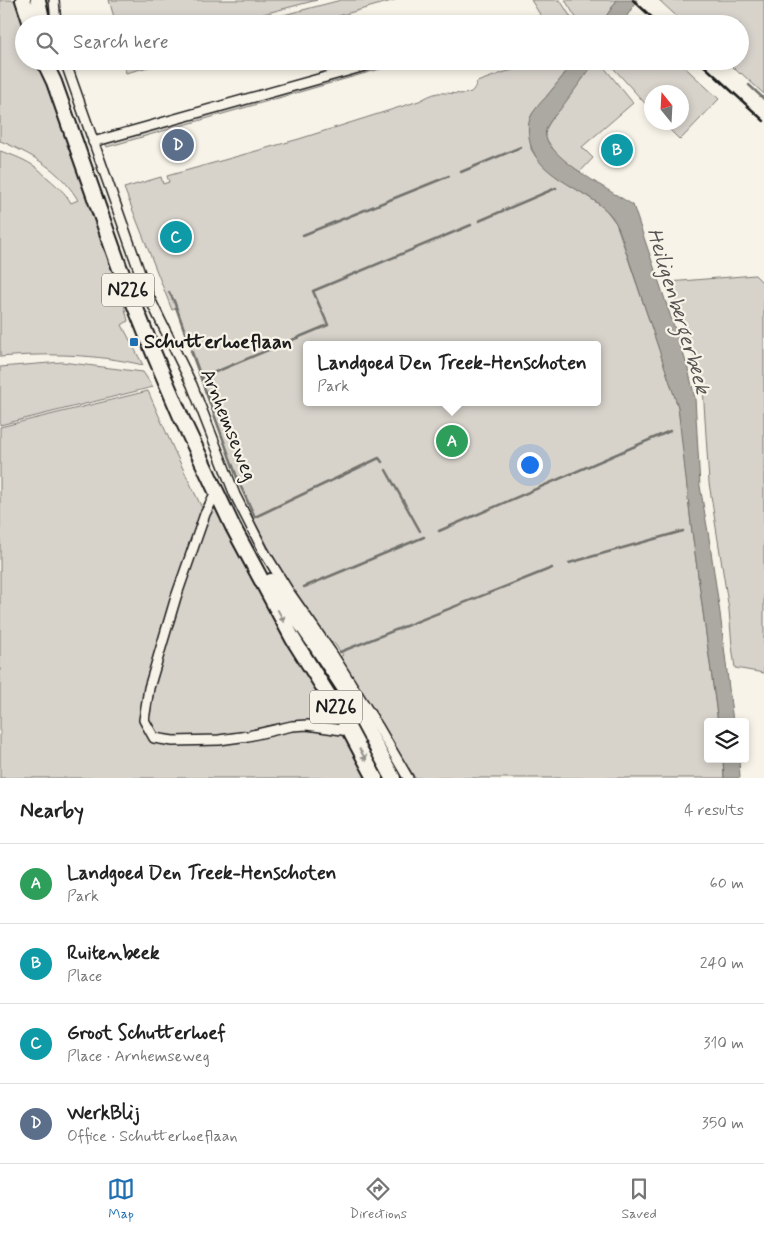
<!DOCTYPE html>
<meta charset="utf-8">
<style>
:root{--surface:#fff;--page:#f6f6f6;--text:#222;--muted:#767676;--line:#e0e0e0;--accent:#1f6fb2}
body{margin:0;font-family:Mynerve,sans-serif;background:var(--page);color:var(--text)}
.controls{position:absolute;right:15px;bottom:15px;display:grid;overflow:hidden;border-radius:5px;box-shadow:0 2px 8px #0003}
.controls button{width:45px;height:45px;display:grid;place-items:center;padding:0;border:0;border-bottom:1px solid var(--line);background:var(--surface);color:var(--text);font:25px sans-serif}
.compass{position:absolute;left:644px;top:85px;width:45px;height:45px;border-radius:50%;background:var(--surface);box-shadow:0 2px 8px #0003;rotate:342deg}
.you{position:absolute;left:529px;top:464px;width:18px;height:18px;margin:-12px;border:4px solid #fff;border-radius:50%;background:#1a73e8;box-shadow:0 0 0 8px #1a73e833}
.badge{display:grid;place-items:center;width:32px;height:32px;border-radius:50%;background:var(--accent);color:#fff;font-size:16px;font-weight:700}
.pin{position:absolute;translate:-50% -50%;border:2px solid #fff;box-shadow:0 1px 5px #0006}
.popup{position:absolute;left:303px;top:341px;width:298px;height:65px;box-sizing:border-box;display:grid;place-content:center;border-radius:5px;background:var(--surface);filter:drop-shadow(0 1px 4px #0005);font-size:16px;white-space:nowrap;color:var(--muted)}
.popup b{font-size:19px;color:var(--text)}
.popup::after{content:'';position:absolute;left:50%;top:100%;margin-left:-10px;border:10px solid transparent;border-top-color:var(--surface)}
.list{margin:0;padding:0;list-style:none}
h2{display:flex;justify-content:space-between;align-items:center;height:65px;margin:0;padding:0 20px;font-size:21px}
h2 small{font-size:16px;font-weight:400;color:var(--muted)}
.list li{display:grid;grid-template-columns:32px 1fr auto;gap:15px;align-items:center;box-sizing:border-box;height:80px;padding:0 20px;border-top:1px solid var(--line)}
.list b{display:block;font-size:19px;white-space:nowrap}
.list p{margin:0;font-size:16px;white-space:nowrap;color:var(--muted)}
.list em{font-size:16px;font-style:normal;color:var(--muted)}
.icon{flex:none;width:28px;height:28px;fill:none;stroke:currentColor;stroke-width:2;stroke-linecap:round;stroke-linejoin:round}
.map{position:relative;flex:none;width:764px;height:778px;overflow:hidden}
.search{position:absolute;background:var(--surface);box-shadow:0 2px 8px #0003;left:15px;right:15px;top:15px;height:55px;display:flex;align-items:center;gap:12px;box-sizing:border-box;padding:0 18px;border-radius:28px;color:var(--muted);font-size:19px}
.sheet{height:385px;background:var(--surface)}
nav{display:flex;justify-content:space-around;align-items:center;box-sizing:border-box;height:70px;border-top:1px solid var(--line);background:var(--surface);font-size:14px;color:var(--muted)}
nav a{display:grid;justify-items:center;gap:2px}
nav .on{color:var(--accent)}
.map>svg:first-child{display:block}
.green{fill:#d7d3cb;stroke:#7a7874;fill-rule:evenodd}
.water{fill:#aca9a2;stroke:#72716c}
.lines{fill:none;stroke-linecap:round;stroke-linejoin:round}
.stream{stroke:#72716c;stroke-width:2.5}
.street-casing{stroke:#1c1c1c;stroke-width:12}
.primary-casing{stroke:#1c1c1c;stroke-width:18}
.street{stroke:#f7f3e8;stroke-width:9}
.primary{stroke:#f7f3e8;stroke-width:14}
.rail{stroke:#1c1c1c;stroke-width:2.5}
.oneway{fill:#94928c}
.poi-dot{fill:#1f6fb2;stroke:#f7f3e8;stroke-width:2}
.labels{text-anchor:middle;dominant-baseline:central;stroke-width:4.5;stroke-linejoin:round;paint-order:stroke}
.shield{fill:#f7f3e8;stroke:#5e5c59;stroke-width:1}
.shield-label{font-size:19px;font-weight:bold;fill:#1c1c1c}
.poi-label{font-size:20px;font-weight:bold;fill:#1c1c1c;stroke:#f7f3e8;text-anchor:start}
.street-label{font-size:20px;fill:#1c1c1c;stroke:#f7f3e8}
.water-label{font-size:21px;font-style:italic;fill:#565452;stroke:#f7f3e8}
</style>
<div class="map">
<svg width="764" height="778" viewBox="0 0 764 778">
<rect width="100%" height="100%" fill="#f7f3e8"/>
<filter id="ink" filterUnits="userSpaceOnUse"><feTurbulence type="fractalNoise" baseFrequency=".02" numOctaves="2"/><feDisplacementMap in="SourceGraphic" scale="10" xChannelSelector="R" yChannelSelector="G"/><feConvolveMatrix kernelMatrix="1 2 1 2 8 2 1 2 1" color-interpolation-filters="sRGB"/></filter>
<g filter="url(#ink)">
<path class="green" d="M0,0h20l4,24v37h18l75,215 11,45 -6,4 21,40c-47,-11 -95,-12 -143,-8v-206c13,4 26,9 37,17 4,3 8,8 12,11 9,8 16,13 22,24l7,-3c-14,-24 -35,-39 -60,-51 -6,-3 -12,-6 -18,-8z
M109,0h208l-92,24h-109z
M341,0h54l-85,24h-61z
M531,0h29l15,24h-29z
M565,0h52l-16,24h-21z
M659,0h105v94l-23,-21 -1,1 -13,-13h13v-37h-55z
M123,61h47l-44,12z
M365,61h43l-301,86 -5,-12z
M516,61h6l2,7 12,-4 5,-3h31l-9,13h2l-33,40 -2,6 1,29 5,8 10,11 16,12 31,20 13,10 10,13 58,170 4,14 3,20 10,97 27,198h-10v37h15l1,19h-309l-6,-10 -10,7 -68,-113 12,-7 -10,-13 -3,1 -36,-54 -3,1 -37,-70 -51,-133 2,-1 -28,-78 -5,2 -48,-122 37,-11 2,7 6,-2 -2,-6 132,-37 120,-38c6,-3 13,-7 19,-8 7,-1 27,3 33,-1 3,-2 5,-7 6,-10l28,-10 13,-3zM307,345h290v57h-290z
M596,61h3l34,42 -51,44 11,11 -13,14 -16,-11 -9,-9 -10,-15v-7l7,-11z
M607,61h71l41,38 -39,41 -17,-17 19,-1v-30h-30l-1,18z
M755,275l9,9v389l-29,-5 -3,-22 -3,-36 -20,-127 -6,-96 -3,-11 -31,-94z
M62,362l81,10 10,15 -153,38v-58z
M148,391l26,59 28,58 6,-13 5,14h3l10,23 28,51 85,144 -2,1 7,11 2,1 20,38h-366v-351z"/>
<path class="water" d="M617,0h20l-15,24h-21z
M575,61h21c-12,17 -25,33 -37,50 -5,5 -11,12 -13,19 -8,23 70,64 87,75l54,160 8,33 5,88 9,52 11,75 13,109h-15l-27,-198 -13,-117 -53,-159c-4,-14 -8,-27 -18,-37 -24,-24 -74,-35 -78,-74 -1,-7 -1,-12 1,-19 4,-8 10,-15 16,-21 10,-12 19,-24 29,-36z
M723,759h16l1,19h-16z"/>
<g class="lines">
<path class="stream" d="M749,85l15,14
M461,172l60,-25
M479,221l77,-33
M303,235l146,-59
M169,292l5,9 14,40
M191,351l48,132 16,34 124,-59 3,4
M201,378l127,-53 -15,-34 158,-66
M386,470l34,61
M439,531l231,-100
M569,563l114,-32
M304,587l120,-50
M340,652l212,-84"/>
<g class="street-casing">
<path id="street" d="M54,0l2,24
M65,61l82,232 45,92 43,110 28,55 26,42 42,60 48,76 29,50
M93,142l290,-81
M216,493l-11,21 -29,83 -27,91 -5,32 10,18 19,3 46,-1 29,-4 44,-10 15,-1 42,6"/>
</g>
<g class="primary-casing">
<path id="primary" d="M23,0l8,24
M38,0l5,24
M44,61l10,21 65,184 35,88 27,63 52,110 60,112 51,81 31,58
M271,581l44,63 33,50 45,84"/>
</g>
<use href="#street" class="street"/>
<use href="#primary" class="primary"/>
<path class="rail" d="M633,0l26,24
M699,61l65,60"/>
</g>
<defs><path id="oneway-solid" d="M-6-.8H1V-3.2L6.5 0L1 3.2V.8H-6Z" transform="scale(1.25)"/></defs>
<g class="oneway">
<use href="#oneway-solid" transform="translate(281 616) rotate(62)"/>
<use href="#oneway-solid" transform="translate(363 755) rotate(60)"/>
</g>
</g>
<rect class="poi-dot" x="129" y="337" width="10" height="10" rx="2.5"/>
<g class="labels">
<g class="shield">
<rect x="102" y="273.5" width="52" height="33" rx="4"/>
<rect x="310" y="690.5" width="52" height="33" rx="4"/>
</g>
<g class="shield-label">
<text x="128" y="290">N226</text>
<text x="336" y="707">N226</text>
</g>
<g class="poi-label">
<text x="144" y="342">Schutterhoeflaan</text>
</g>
<g class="street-label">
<text transform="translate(228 425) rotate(68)">Arnhemseweg</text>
</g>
<g class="water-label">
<text transform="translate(678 311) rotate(73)">Heiligenbergerbeek</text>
</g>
</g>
</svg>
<div class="controls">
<button><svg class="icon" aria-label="layers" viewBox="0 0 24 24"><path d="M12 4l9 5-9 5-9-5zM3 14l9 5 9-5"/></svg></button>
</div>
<svg class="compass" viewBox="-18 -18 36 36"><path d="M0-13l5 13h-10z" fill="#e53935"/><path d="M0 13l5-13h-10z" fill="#767676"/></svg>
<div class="you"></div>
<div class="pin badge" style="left:452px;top:441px;background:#2e9e5b">A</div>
<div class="popup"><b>Landgoed Den Treek-Henschoten</b>Park</div>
<div class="pin badge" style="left:617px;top:150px;background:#0f9aa8">B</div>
<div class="pin badge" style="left:176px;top:237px;background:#0f9aa8">C</div>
<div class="pin badge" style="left:178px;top:145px;background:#5c6f8a">D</div>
<div class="search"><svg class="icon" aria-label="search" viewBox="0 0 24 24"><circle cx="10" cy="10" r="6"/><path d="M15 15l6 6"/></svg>Search here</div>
</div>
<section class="sheet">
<h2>Nearby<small>4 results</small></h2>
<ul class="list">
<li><span class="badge" style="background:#2e9e5b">A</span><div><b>Landgoed Den Treek-Henschoten</b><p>Park</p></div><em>60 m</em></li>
<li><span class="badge" style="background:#0f9aa8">B</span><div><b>Ruitenbeek</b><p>Place</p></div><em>240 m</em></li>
<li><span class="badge" style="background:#0f9aa8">C</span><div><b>Groot Schutterhoef</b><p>Place · Arnhemseweg</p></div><em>310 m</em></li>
<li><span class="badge" style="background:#5c6f8a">D</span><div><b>WerkBlij</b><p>Office · Schutterhoeflaan</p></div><em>350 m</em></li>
</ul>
</section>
<nav>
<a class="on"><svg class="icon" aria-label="map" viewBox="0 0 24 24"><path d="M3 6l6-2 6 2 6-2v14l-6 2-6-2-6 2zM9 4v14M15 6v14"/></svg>Map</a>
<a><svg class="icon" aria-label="directions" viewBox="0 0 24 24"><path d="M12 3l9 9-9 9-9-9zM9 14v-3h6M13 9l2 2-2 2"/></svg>Directions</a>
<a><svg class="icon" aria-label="saved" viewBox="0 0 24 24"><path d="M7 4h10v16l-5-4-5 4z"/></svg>Saved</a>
</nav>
